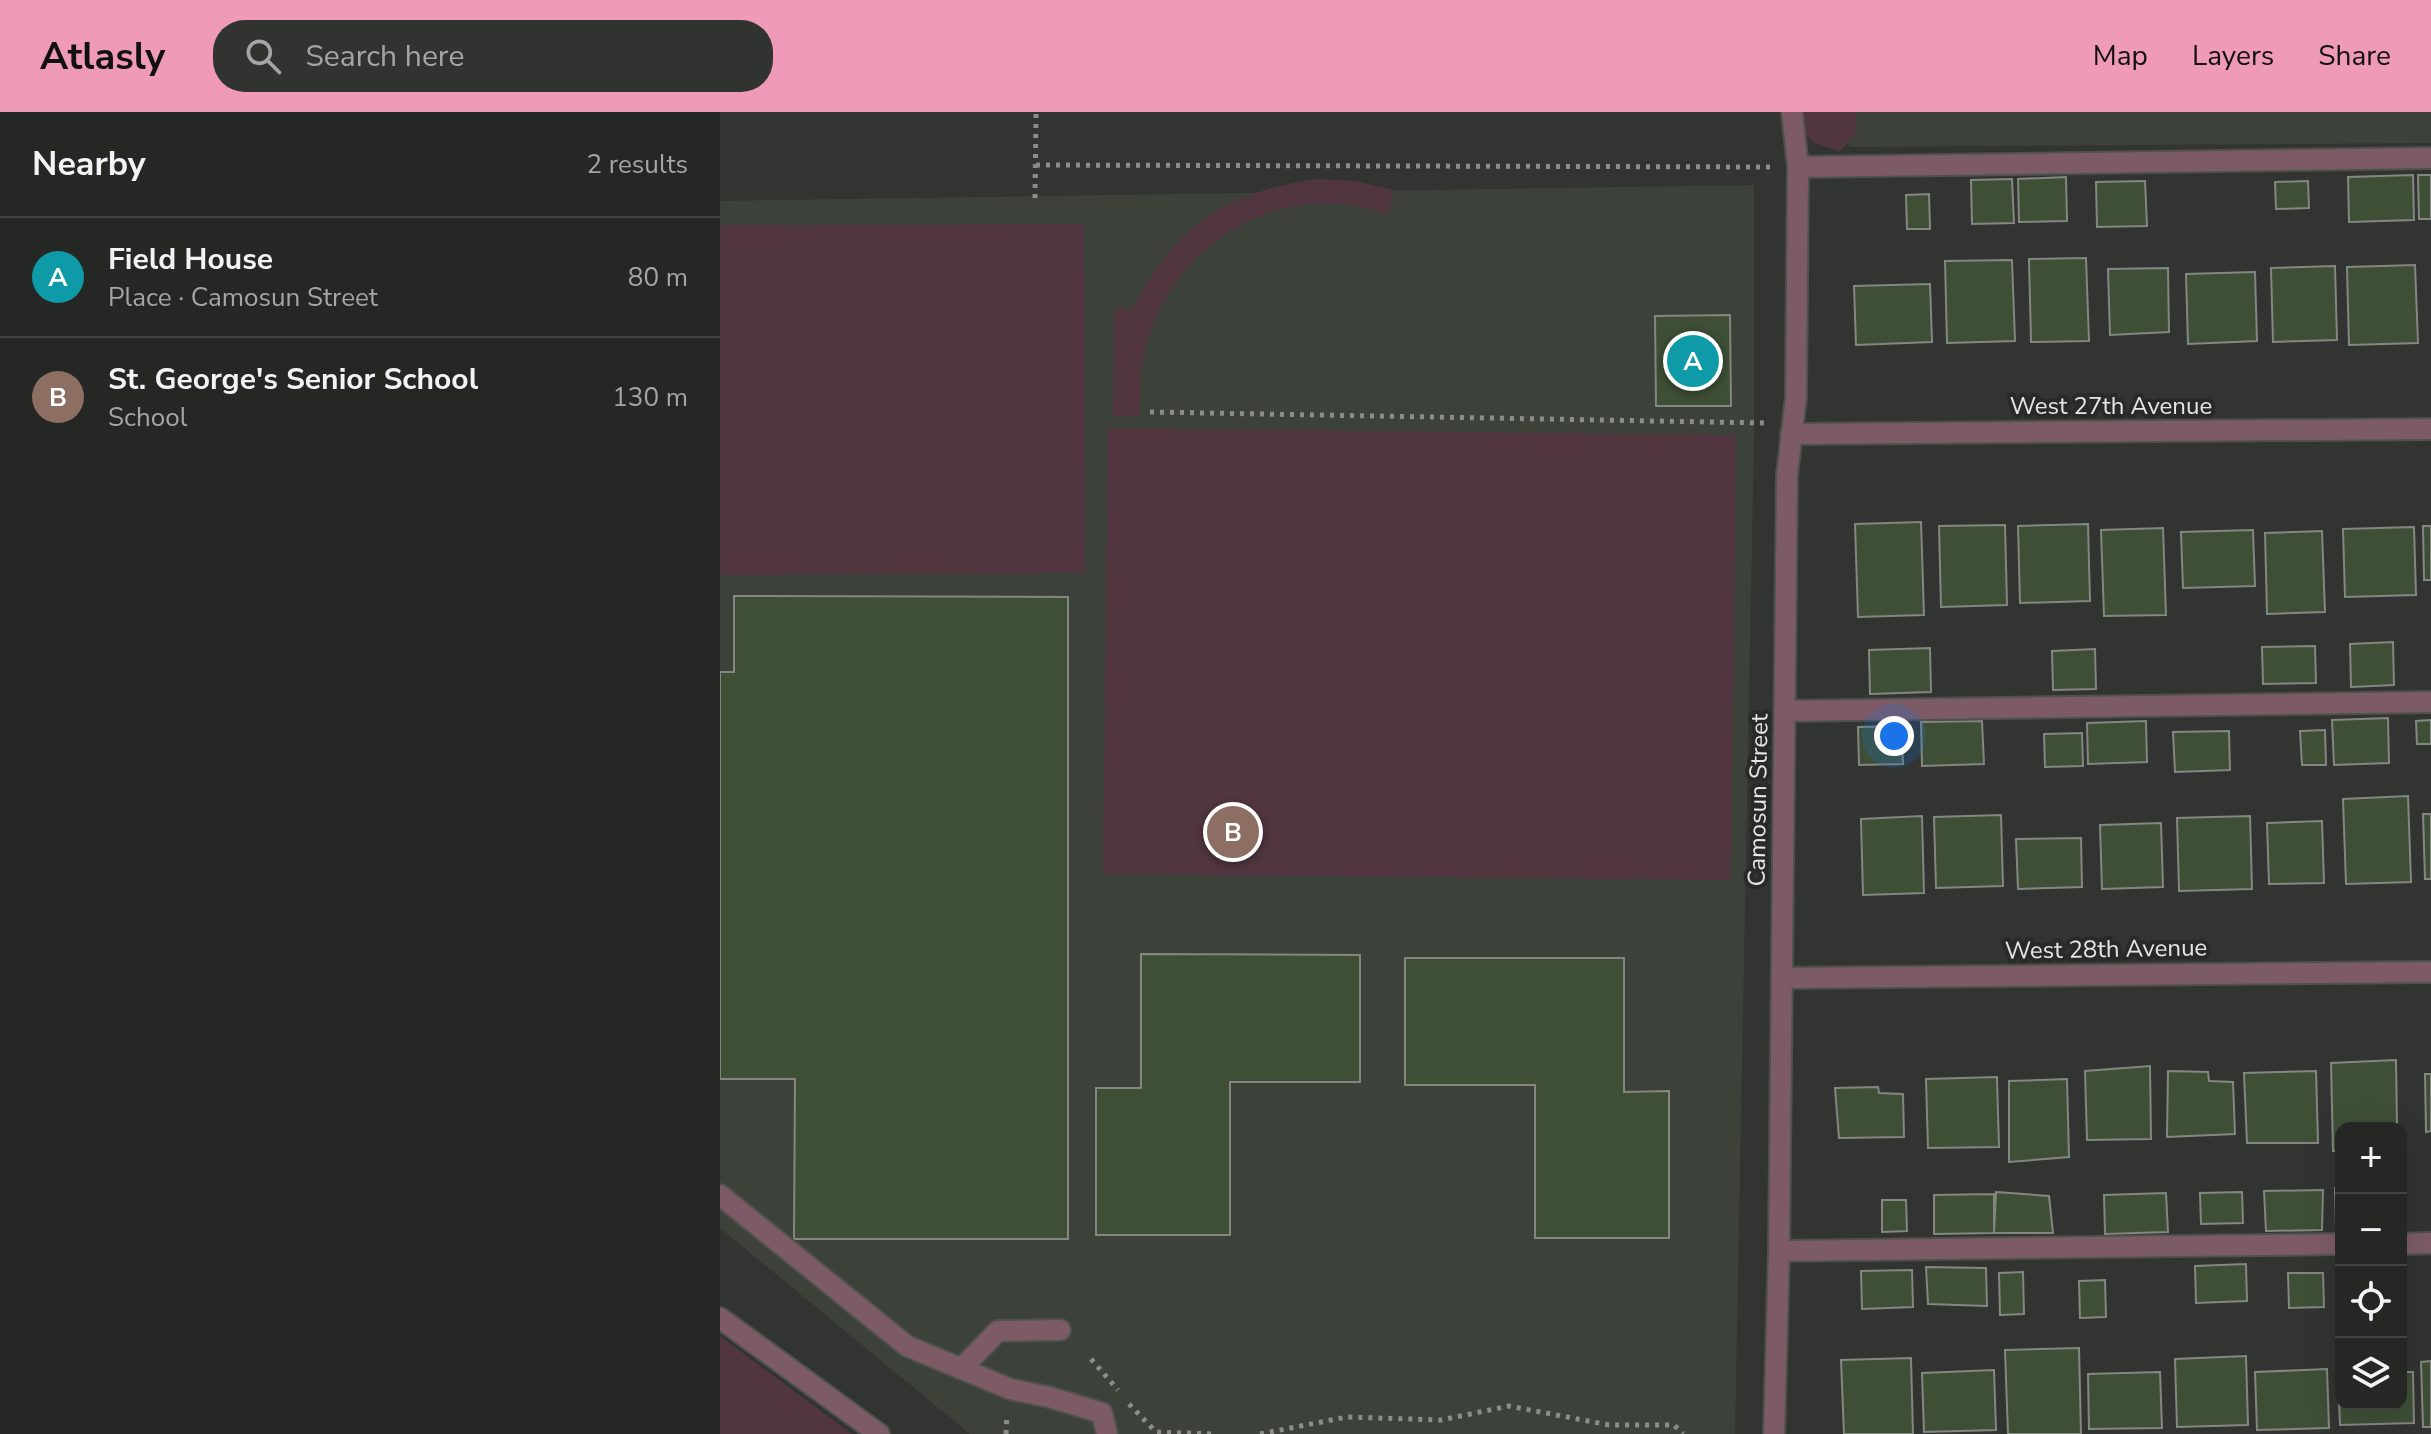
<!DOCTYPE html>
<meta charset="utf-8">
<style>
:root{--surface:#252724;--page:#313331;--text:#f1f3f6;--muted:#a3a5a6;--line:#424441;--accent:#ef9ab8}
body{margin:0;font-family:"Nunito Sans",sans-serif;background:var(--page);color:var(--text)}
.controls{position:absolute;right:24px;bottom:24px;display:grid;overflow:hidden;border-radius:16px;box-shadow:0 8px 32px #0002}
.controls button{width:72px;height:72px;display:grid;place-items:center;padding:0;border:0;border-bottom:2px solid var(--line);background:var(--surface);color:var(--text);font:40px sans-serif}
.you{position:absolute;left:1174px;top:624px;width:28px;height:28px;margin:-20px;border:6px solid #fff;border-radius:50%;background:#1a73e8;box-shadow:0 0 0 12px #1a73e833}
.badge{display:grid;place-items:center;width:52px;height:52px;border-radius:50%;background:var(--accent);color:#fff;font-size:26px;font-weight:700}
.pin{position:absolute;translate:-50% -50%;border:4px solid #fff;box-shadow:0 2px 8px #0006}
.list{margin:0;padding:0;list-style:none}
h2{display:flex;justify-content:space-between;align-items:center;height:104px;margin:0;padding:0 32px;font-size:34px}
h2 small{font-size:26px;font-weight:400;color:var(--muted)}
.list li{display:grid;grid-template-columns:52px 1fr auto;gap:24px;align-items:center;box-sizing:border-box;height:120px;padding:0 32px;border-top:2px solid var(--line)}
.list b{display:block;font-size:30px;white-space:nowrap}
.list p{margin:0;font-size:26px;white-space:nowrap;color:var(--muted)}
.list em{font-size:26px;font-style:normal;color:var(--muted)}
.icon{flex:none;width:44px;height:44px;fill:none;stroke:currentColor;stroke-width:2;stroke-linecap:round;stroke-linejoin:round}
.map{position:relative;flex:none;width:1711px;height:1322px;overflow:hidden}
header{display:flex;align-items:center;gap:48px;box-sizing:border-box;height:112px;padding:0 40px;background:var(--accent);color:#111}
header strong{font-size:38px}
nav{display:flex;gap:44px;margin-inline-start:auto;font-size:28px}
.search{width:560px;height:72px;background:var(--page);display:flex;align-items:center;gap:20px;box-sizing:border-box;padding:0 28px;border-radius:32px;color:var(--muted);font-size:30px}
main{display:flex}
aside{flex:1;background:var(--surface)}
.map>svg:first-child{display:block}
.built{fill:#3c423a}
.green{fill:#51363f}
.building{fill:#3e4f36;stroke:#848682;stroke-width:2}
.lines{fill:none;stroke-linecap:round;stroke-linejoin:round}
.minor-casing{stroke:#4e514d;stroke-width:24}
.path{stroke:#8a8d8a;stroke-width:5;stroke-dasharray:4 6;stroke-linecap:butt}
.minor{stroke:#7c5b66;stroke-width:20}
.labels{text-anchor:middle;dominant-baseline:central;stroke-width:8;stroke-linejoin:round;paint-order:stroke}
.street-label{font-size:24px;fill:#e5e7e5;stroke:#272a26}
</style>
<header>
<strong>Atlasly</strong>
<div class="search"><svg class="icon" aria-label="search" viewBox="0 0 24 24"><circle cx="10" cy="10" r="6"/><path d="M15 15l6 6"/></svg>Search here</div>
<nav><a>Map</a><a>Layers</a><a>Share</a></nav>
</header>
<main>
<aside>
<h2>Nearby<small>2 results</small></h2>
<ul class="list">
<li><span class="badge" style="background:#0f9aa8">A</span><div><b>Field House</b><p>Place · Camosun Street</p></div><em>80 m</em></li>
<li><span class="badge" style="background:#8d6e63">B</span><div><b>St. George's Senior School</b><p>School</p></div><em>130 m</em></li>
</ul>
</aside>
<div class="map">
<svg width="1711" height="1322" viewBox="0 0 1711 1322">
<rect width="100%" height="100%" fill="#313430"/>
<path class="built" d="M1129,0h582v31l-582,4z
M1034,73v251l-19,998h-765l-250,-206v-1027z"/>
<path class="green" d="M1078,0h58l1,21 -17,18c-28,-8 -35,-9 -42,-39z
M596,67l39,2 39,9 -7,24c-12,-3 -24,-7 -36,-9 -91,-13 -176,48 -203,132 -8,26 -8,53 -8,79h-27l2,-108 17,1c44,-83 91,-116 184,-130z
M364,112l1,349 -365,2v-350z
M388,316l628,7 -5,445 -628,-6z
M0,1224l132,98h-132z"/>
<path class="building" d="M1693,63l1,45 -65,2 -1,-45z
M1698,63h13v44h-12z
M1346,65l1,44 -48,1 -1,-43z
M1292,67l2,44 -42,1 -1,-44z
M1425,69l2,45 -50,1 -1,-45z
M1588,69l1,27 -33,1 -1,-27z
M1209,82l1,35h-23l-1,-34z
M1366,146l3,83 -58,1 -2,-83z
M1292,148l3,81 -68,2 -2,-82z
M1695,153l3,78 -69,2 -2,-78z
M1615,154l2,74 -64,2 -2,-74z
M1448,156l1,64 -59,3 -2,-66z
M1535,160l2,69 -69,3 -2,-70z
M1210,172l2,58 -76,3 -2,-59z
M1010,203l1,91h-75l-1,-90z
M1201,410l3,93 -66,2 -3,-93z
M1368,412l2,77 -70,2 -2,-77z
M1285,413l2,80 -66,2 -2,-81z
M1703,414h8v54h-7z
M1694,415l2,68 -71,2 -2,-68z
M1443,416l3,87 -62,1 -3,-86z
M1533,418l2,56 -72,2 -2,-56z
M1602,419l3,81 -58,2 -2,-81z
M14,484l334,1v642h-274l1,-160h-75v-407h14z
M1673,530l1,43 -43,2 -1,-43z
M1595,534l1,37 -53,1 -1,-37z
M1210,536l1,44 -61,2 -1,-44z
M1375,537l1,40 -43,1 -1,-39z
M1668,606l1,45 -55,2 -2,-45z
M1711,608v24h-14l-1,-23z
M1262,609l2,43 -62,2 -1,-44z
M1426,609l1,41 -59,2 -1,-41z
M1181,614l2,38 -44,1 -1,-38z
M1605,618l1,35h-24l-2,-34z
M1509,619l1,39 -55,2 -2,-40z
M1362,621l1,33 -38,1 -1,-33z
M1688,684l3,86 -65,2 -3,-85z
M1703,702h8v65h-6z
M1281,703l2,71 -67,2 -2,-71z
M1202,704l2,77 -61,2 -2,-76z
M1530,704l2,73 -73,2 -2,-73z
M1602,709l2,62 -55,1 -2,-61z
M1441,711l2,64 -61,2 -2,-64z
M1361,726l1,49 -64,2 -2,-50z
M421,842l219,1v127h-130v153h-134v-147h45z
M685,846h219v134l45,-1v147h-134v-153h-130z
M1676,948l1,68h-56v23h-8l-2,-88z
M1430,954l1,73 -64,1 -2,-69z
M1448,959l40,1 1,9 24,1 2,52 -68,3z
M1596,959l2,72h-71l-3,-70z
M1705,962h6v57l-5,1z
M1277,965l2,70 -71,1 -2,-69z
M1347,967l2,78 -60,5v-81z
M1158,975l1,6 24,1 1,43 -65,1 -4,-50z
M1615,1076h6v40h-5z
M1603,1078l-1,40 -56,1 -2,-40z
M1276,1080l53,4 4,37h-59z
M1522,1080l1,31 -42,1 -1,-31z
M1446,1081l2,39 -63,2 -1,-39z
M1274,1082v39l-60,1v-39z
M1162,1088h24l1,31 -25,1z
M1526,1152l1,37 -51,2 -1,-37z
M1206,1155l60,1 1,38 -59,-2z
M1192,1158l1,37 -51,2 -1,-38z
M1303,1160l1,42 -24,1 -1,-42z
M1568,1161h35l1,34 -35,1z
M1385,1168l1,37 -26,1 -1,-37z
M1359,1236l2,86h-73l-3,-84z
M1526,1244l2,69 -71,2 -2,-68z
M1191,1246l2,76h-69l-3,-74z
M1711,1249v66h-8l-2,-65z
M1607,1257l2,59 -72,2 -2,-58z
M1274,1258l2,60 -72,2 -2,-59z
M1440,1260l2,56 -73,1 -1,-55z
M1681,1260h12l1,51 -74,2 -2,-51h3v30h60z"/>
<g class="lines">
<g class="minor-casing">
<path id="minor" d="M1078,55l633,-9
M1071,322l640,-5
M1066,599l645,-9
M1062,866l649,-6
M0,1083l187,151 103,43 39,8 53,16 5,21
M1681,1132l30,-1
M1059,1139l562,-7
M0,1206l159,116
M241,1257l37,-38 62,-1
M1054,1322l5,-183 8,-776 9,-78 2,-230 -6,-55"/>
</g>
<path class="path" d="M316,53l735,2
M315,86l1,-86
M430,300l619,11
M371,1247l27,31
M409,1292l27,28 56,2
M286,1322l1,-19
M540,1322l87,-17 94,3 68,-14 100,19h65l9,9"/>
<use href="#minor" class="minor"/>
</g>
<g class="labels">
<g class="street-label">
<text x="1391" y="294">West 27th Avenue</text>
<text transform="translate(1038 688) rotate(-89)">Camosun Street</text>
<text transform="translate(1386 837) rotate(-1)">West 28th Avenue</text>
</g>
</g>
</svg>
<div class="controls">
<button>+</button>
<button>−</button>
<button><svg class="icon" aria-label="locate" viewBox="0 0 24 24"><circle cx="12" cy="12" r="6"/><path d="M12 2v4M12 18v4M2 12h4M18 12h4"/></svg></button>
<button><svg class="icon" aria-label="layers" viewBox="0 0 24 24"><path d="M12 4l9 5-9 5-9-5zM3 14l9 5 9-5"/></svg></button>
</div>
<div class="you"></div>
<div class="pin badge" style="left:973px;top:249px;background:#0f9aa8">A</div>
<div class="pin badge" style="left:513px;top:720px;background:#8d6e63">B</div>
</div>
</main>
